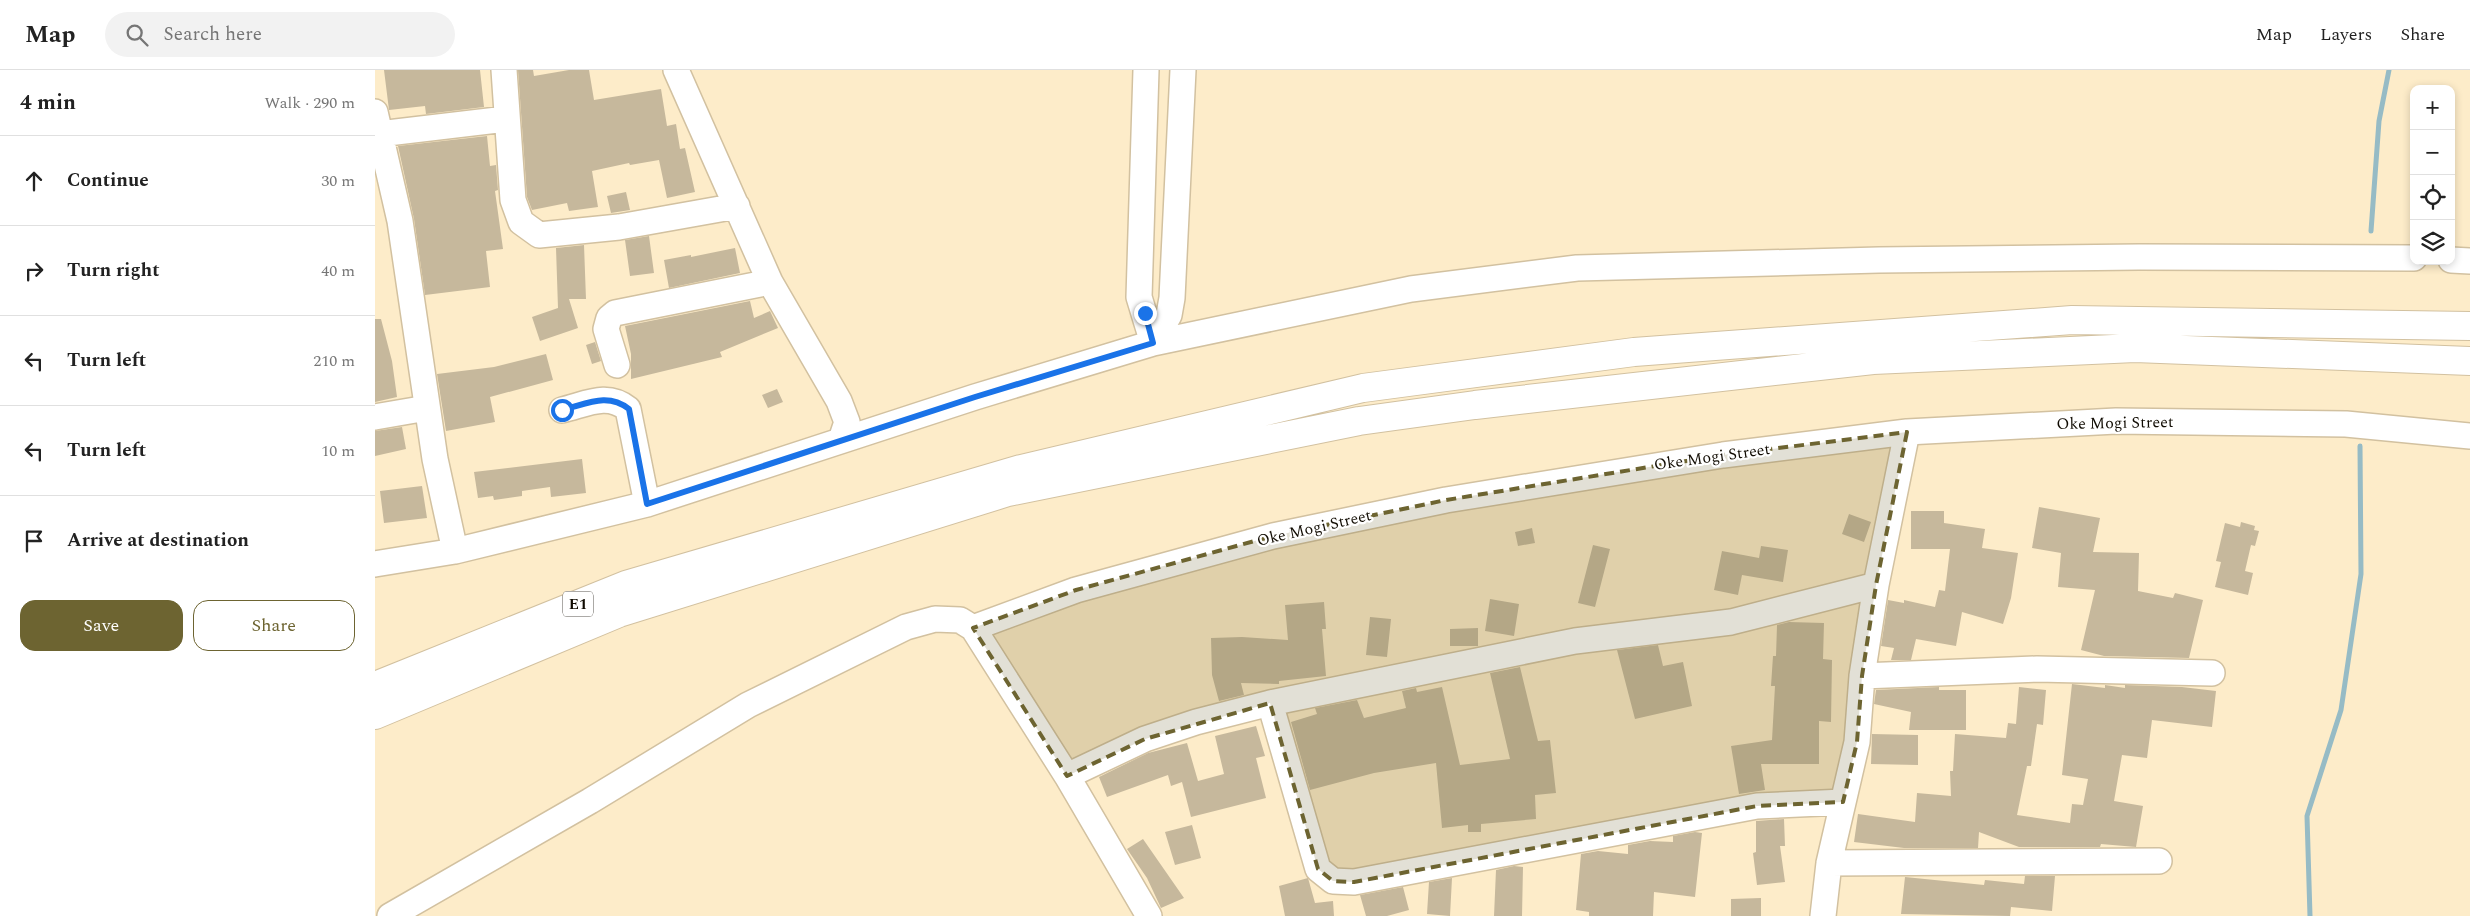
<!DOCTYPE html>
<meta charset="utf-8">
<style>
:root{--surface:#fff;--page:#f2f2f2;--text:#222;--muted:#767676;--line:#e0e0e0;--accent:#6d6431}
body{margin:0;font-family:Spectral,serif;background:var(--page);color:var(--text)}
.controls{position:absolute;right:15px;top:15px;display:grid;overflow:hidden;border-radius:10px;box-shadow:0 2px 8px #0003}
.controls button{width:45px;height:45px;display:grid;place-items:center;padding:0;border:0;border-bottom:1px solid var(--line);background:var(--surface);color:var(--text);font:25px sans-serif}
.stop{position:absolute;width:15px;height:15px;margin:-11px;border:4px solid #1a73e8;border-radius:50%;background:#fff}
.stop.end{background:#1a73e8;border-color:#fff;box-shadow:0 1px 5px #0008}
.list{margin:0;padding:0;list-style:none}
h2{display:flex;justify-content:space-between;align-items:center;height:65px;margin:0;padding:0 20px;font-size:21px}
h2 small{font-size:16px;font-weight:400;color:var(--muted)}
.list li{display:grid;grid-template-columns:32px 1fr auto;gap:15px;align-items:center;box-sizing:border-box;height:90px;padding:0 20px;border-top:1px solid var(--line)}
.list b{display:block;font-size:19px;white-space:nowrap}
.list em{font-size:16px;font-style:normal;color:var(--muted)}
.actions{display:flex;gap:10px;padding:15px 20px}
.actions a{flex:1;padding:11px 0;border:1px solid var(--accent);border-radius:15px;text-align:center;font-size:18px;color:var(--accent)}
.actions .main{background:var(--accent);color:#fff}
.icon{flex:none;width:28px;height:28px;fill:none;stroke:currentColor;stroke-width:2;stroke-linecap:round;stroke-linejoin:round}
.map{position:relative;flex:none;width:2095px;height:846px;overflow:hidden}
header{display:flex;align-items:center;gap:30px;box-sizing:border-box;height:70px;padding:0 25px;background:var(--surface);border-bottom:1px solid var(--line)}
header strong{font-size:24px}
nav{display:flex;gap:28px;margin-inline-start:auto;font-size:18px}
.search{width:350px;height:45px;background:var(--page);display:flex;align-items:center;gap:12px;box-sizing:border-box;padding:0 18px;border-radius:28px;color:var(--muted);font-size:19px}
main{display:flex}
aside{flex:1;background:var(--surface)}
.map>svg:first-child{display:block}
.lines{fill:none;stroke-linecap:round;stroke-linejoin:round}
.stream{stroke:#96bbc5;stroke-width:5}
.building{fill:#c6b89c}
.minor-casing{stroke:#d2c1a0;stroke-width:28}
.highway-casing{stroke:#d2c1a0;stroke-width:30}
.minor{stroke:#fff;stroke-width:25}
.highway{stroke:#fff;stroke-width:28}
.route{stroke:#1a73e8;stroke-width:6}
.marked{fill:#6d6431;fill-opacity:0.2;stroke:#6d6431;stroke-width:4;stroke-dasharray:10 6;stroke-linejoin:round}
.labels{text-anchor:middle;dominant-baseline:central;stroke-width:4.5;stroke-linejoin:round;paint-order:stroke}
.shield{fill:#fff;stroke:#58544e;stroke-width:1}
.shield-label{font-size:15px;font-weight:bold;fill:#100b02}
.street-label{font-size:16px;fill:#100b02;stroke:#fff}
</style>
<header>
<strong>Map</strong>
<div class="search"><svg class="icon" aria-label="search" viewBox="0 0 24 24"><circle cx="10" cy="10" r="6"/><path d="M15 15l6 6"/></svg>Search here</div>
<nav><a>Map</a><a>Layers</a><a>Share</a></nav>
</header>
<main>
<aside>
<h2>4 min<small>Walk · 290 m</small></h2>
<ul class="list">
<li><svg class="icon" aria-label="ahead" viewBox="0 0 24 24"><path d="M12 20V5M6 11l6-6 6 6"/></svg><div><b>Continue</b></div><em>30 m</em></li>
<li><svg class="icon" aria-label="right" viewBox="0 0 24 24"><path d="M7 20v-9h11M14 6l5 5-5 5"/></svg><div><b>Turn right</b></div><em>40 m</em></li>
<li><svg class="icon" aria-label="left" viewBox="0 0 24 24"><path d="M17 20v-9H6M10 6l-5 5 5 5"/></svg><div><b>Turn left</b></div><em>210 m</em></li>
<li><svg class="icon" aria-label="left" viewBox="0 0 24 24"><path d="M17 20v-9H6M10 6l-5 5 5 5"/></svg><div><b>Turn left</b></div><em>10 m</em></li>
<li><svg class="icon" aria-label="arrive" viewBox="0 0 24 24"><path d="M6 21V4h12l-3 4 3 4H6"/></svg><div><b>Arrive at destination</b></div></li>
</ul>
<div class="actions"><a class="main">Save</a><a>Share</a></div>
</aside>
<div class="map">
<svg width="2095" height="846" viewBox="0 0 2095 846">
<rect width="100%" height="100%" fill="#fdecc9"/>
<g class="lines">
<path class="stream" d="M1996,161l8,-110 10,-51
M1935,846l-3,-100 34,-106 20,-136 -1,-128"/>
</g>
<path class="building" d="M9,0h96l4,37 -58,7 -1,-8 -36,4z
M143,0h15l1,6 35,-6h20l5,30 67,-11 6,37 9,-2 4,25 5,-1 10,44 -28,6 -8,-38 -29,5 -1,-2 -37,8 6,36 -29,4 -2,-8 -35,7 -5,-13z
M112,66l3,30 6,-1 2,25 -3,1 8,58 -17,2 4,36 -65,8 -11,-76 -16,-73z
M251,122l4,18 -19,3 -4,-17z
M274,166l5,37 -24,3 -5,-36z
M209,175l2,54h-17l9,29 -38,13 -8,-24 26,-9 -2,-60z
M360,178l5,25 -71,15 -5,-28 27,-5v2z
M375,231l4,17 16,-7 8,17 -58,24 2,5 -91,22v-25l-6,-28z
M0,249h6l11,42 5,36 -22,5z
M220,272l6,19 -9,3 -6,-19z
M171,284l7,26 -63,17 5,25 -49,9 -9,-57 57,-7z
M402,319l6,13 -15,6 -6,-13z
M27,357l4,22 -31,7v-25z
M207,389l4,34 -35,4 -1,-10 -28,4v5l-28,4 -1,-4 -15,2 -4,-26z
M47,416l5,32 -43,5 -4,-32z
M1664,437l61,11 -7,34 46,1 -1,38 35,7 2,-5 28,7 -14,58 -85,-2 -23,-6 14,-60 -37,-3 3,-34 -29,-5z
M1536,441h33v12l41,6 -3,19 36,5 -7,45 -8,26 -41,-12 -6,34 -40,-7 -5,21h-20l3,-12 -13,-2 7,-46 16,3v-3l31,7 4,-17 6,1 5,-42h-39z
M1474,444l22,8 -7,20 -22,-8z
M1866,452l14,4 -1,4 5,1 -4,15 -4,-1 -6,26 8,2 -5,22 -33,-8 6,-25 -5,-1 9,-38 15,4z
M1157,458l3,15 -17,3 -3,-14z
M1218,475l17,4 -15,58 -17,-4z
M1386,476l27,4 -5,32 -41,-7 -4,20 -24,-5 8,-39 37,7z
M1115,529l29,5 -5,32 -29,-5z
M949,532l2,27h-4l4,47 -47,5v3l-38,-1 3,12 -25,6 -7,-26 -1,-37 31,-1 46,3 -3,-35z
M995,547l21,2 -4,38 -21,-2z
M1414,552l35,1 -1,36 9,1 -1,62 -12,-1v43h-58l4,26 -26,4 -8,-48 41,-6 3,-54h-4l2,-30h3l1,-31z
M1103,558v18h-28v-17z
M1283,575l5,21 20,-4 9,44 -57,13 -18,-69z
M1145,597l18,74 12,-1 6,53 -21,2 1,24 -55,5v8h-13v-7l-26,3 -6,-65 -62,10 -64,17 -19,-68 26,-8 -2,-6 42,-8 7,18 42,-10 -4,-17 14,-3 1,4 25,-5 18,78 50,-6 -20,-86z
M1697,614l33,4v-3l20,3v-3l57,2 34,4 -4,36 -60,-7 -5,38 -25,-3 -8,46 29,5 -7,41 -35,-3 -1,3h-81l-40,-15 -1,16h-74l-50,-6 4,-28 57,8 2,-29 34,3 -1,-25h3l2,-37 51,4 2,-15 8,1 3,-37 27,3 -3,35 -6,-1 -6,42h-4l-10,49 53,8 2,-19 11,1 5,-26 -26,-4z
M1564,617v3h27v40h-57l2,-18 -37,-8 2,-14z
M881,656l9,30 -9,2 10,40 -75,19 -9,-35 -11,4 -3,-11 -61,22 -8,-20 49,-24 39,-10 11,38 26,-7 -9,-38z
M1497,664l46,1v30l-47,-1z
M1409,749l1,27h-5l5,36 -28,3 -4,-32 3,-1v-31z
M817,755l9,33 -26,7 -10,-33z
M1320,762l7,1 -7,64 -41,-5 -1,24h-64v-4l-13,-2 5,-56 17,-3 30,3v-9l22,-4 23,1v-6z
M768,769l41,59 -23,10 -14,-30 -20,-29z
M1139,796l9,1 -1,49h-28l2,-46z
M1650,806h30l-3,35 -41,-4 -1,9 -109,-2 4,-37 79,8 1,-5 39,4z
M933,808l7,25 18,-2 1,15h-49l-6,-30z
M1077,808l-2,38 -23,-2 2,-32z
M1028,817l6,23 -22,6h-21l-6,-21z
M1386,828v18h-30v-17z"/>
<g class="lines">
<g class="minor-casing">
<path id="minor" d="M129,0l9,130 8,22 18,13 80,-8 118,-21
M301,0l94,212 69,119 8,21 -6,18
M771,0l-7,227 14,46
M0,42l25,109 35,238 20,92
M4,64l127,-15
M2076,190l19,1
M778,273l16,-28 3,-17 11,-228
M242,295l-11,-36 3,-11 6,-5 155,-31
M187,340c25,-6 45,-18 66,-1l19,95
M0,347l52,-9
M0,494l80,-13 192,-47 328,-107 178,-54 258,-54 166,-21 302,-8 260,-3 275,1
M598,558l103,-38 197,-54 173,-36 277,-45 184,-23 209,-11 230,3 124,12
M1487,606l175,-7 175,4
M895,633l48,166 15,12 21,1 403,-76 86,-4
M692,706l78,-37 51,-17 74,-19 305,-62 156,-19 145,-37
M1454,793l330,-2
M15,846l200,-115 158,-96 158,-78 29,-8 25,1 13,8 94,148 82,140
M1448,846l6,-53 28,-121 5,-66 14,-91 31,-153"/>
</g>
<g class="highway-casing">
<path id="highway" d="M0,616l251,-101 395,-116 342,-81 271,-36 438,-32 398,6
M0,645l244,-102 389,-121 351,-71 116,-16 398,-45 262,-12 335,13"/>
</g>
<use href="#minor" class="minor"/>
<use href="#highway" class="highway"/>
</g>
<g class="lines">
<path class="route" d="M187,340c25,-6 45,-18 67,-1l18,95 328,-107 178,-54 -8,-30"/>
</g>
<path class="marked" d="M1532,362l-31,153 -14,91 -5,66 -14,60 -86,4 -403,76 -21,-1 -15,-12 -48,-166 -125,36 -78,37 -94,-148 103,-38 197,-54 173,-36 277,-45z"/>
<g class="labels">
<rect class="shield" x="188" y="521.5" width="30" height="25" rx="4"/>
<g class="shield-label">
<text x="203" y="534">E1</text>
</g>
<g class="street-label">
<text transform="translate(1740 353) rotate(-1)">Oke Mogi Street</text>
<text transform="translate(1337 387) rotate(-8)">Oke Mogi Street</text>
<text transform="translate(939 458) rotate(-13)">Oke Mogi Street</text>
</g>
</g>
</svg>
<div class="controls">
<button>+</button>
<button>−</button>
<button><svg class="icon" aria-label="locate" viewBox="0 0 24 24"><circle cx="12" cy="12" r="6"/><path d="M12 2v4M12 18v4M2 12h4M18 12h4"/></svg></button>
<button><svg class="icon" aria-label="layers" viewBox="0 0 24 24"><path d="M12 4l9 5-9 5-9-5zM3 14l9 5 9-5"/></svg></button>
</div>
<div class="stop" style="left:187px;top:340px"></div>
<div class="stop end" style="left:770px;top:243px"></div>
</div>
</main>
